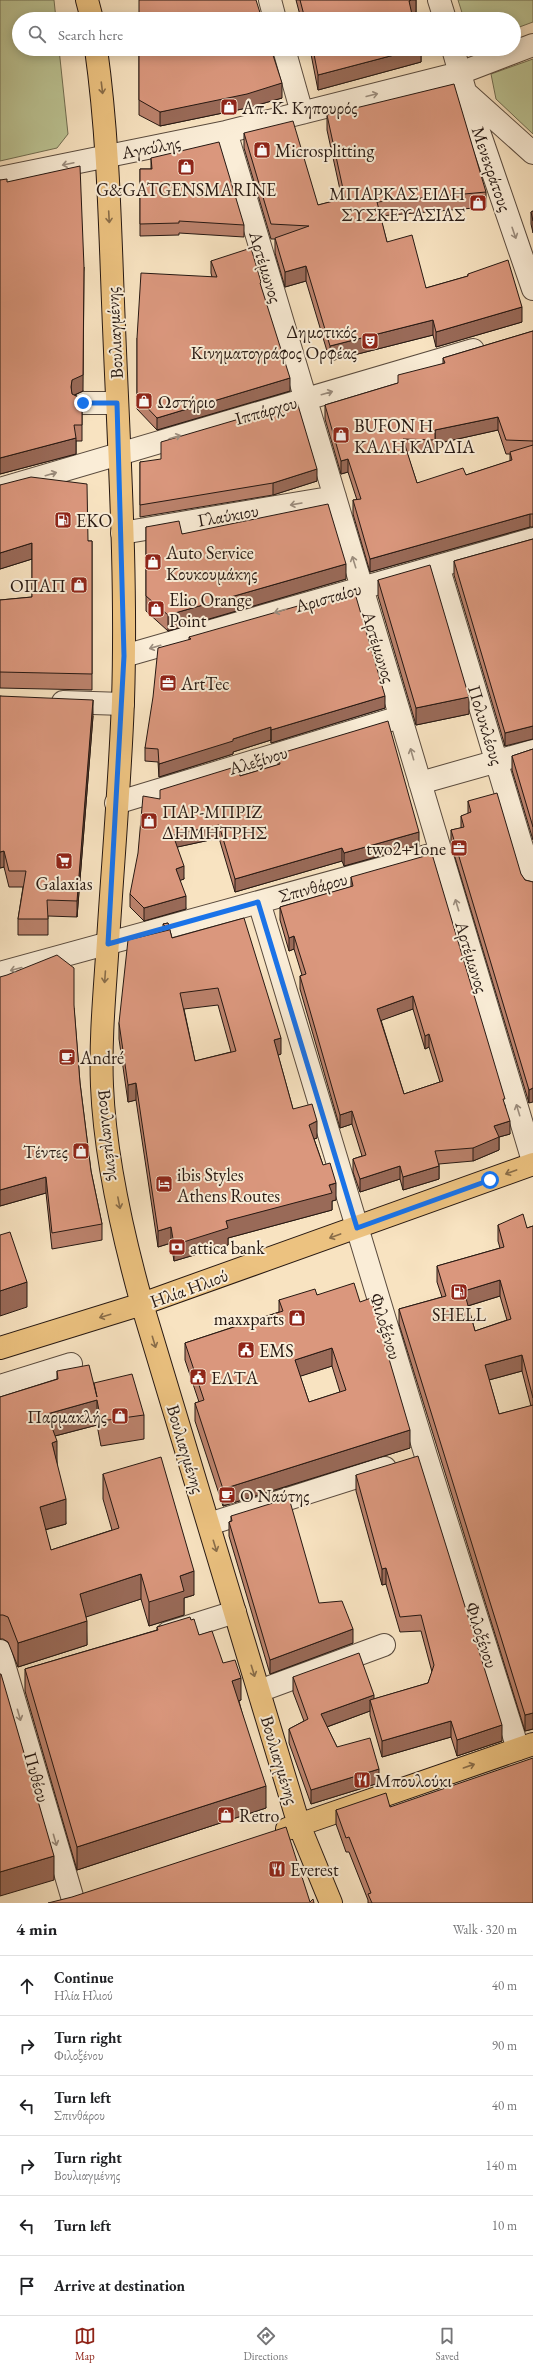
<!DOCTYPE html>
<meta charset="utf-8">
<style>
:root{--surface:#fff;--page:#f6f6f6;--text:#202124;--muted:#757577;--line:#e0e0e0;--accent:#8f2418}
body{margin:0;font-family:"EB Garamond",serif;background:var(--page);color:var(--text)}
.stop{position:absolute;width:12px;height:12px;margin:-9px;border:3px solid #1a73e8;border-radius:50%;background:#fff}
.stop.end{background:#1a73e8;border-color:#fff;box-shadow:0 1px 4px #0008}
.list{margin:0;padding:0;list-style:none}
h2{display:flex;justify-content:space-between;align-items:center;height:52px;margin:0;padding:0 16px;font-size:17px}
h2 small{font-size:13px;font-weight:400;color:var(--muted)}
.list li{display:grid;grid-template-columns:26px 1fr auto;gap:12px;align-items:center;box-sizing:border-box;height:60px;padding:0 16px;border-top:1px solid var(--line)}
.list b{display:block;font-size:15px;white-space:nowrap}
.list p{margin:0;font-size:13px;white-space:nowrap;color:var(--muted)}
.list em{font-size:13px;font-style:normal;color:var(--muted)}
.icon{flex:none;width:22px;height:22px;fill:none;stroke:currentColor;stroke-width:2;stroke-linecap:round;stroke-linejoin:round}
.map{position:relative;flex:none;width:533px;height:1903px;overflow:hidden}
.search{position:absolute;background:var(--surface);box-shadow:0 2px 10px #0003;left:12px;right:12px;top:12px;height:44px;display:flex;align-items:center;gap:10px;box-sizing:border-box;padding:0 14px;border-radius:22px;color:var(--muted);font-size:15px}
.sheet{height:412px;background:var(--surface)}
nav{display:flex;justify-content:space-around;align-items:center;box-sizing:border-box;height:56px;border-top:1px solid var(--line);background:var(--surface);font-size:11px;color:var(--muted)}
nav a{display:grid;justify-items:center;gap:2px}
nav .on{color:var(--accent)}
.map>svg:first-child{display:block}
.green{fill:#bcc494;stroke:#716e53}
.lines{fill:none;stroke-linecap:round;stroke-linejoin:round}
.minor-casing{stroke:#5a4b3e;stroke-width:24}
.major-casing{stroke:#261812;stroke-width:24}
.minor{stroke:#faedd7;stroke-width:22}
.major{stroke:#ecc280;stroke-width:22}
.wall{fill:#bb826c;stroke:#261812;fill-rule:evenodd}
.shaded-wall{fill:#996a58;stroke:#261812}
.building{fill:#da977d;stroke:#261812;fill-rule:evenodd}
.oneway{stroke:#896d49}
.oneway2{stroke:#9b8d7e}
.route{stroke:#1a73e8;stroke-width:5}
.labels{text-anchor:middle;dominant-baseline:central;stroke-width:4;stroke-linejoin:round;paint-order:stroke}
.poi-label{font-size:18px;fill:#261812;stroke:#faedd7;text-anchor:start}
.street-label{font-size:18px;fill:#261812;stroke:#faedd7}
</style>
<div class="map">
<svg width="533" height="1903" viewBox="0 0 533 1903">
<rect width="100%" height="100%" fill="#f8e3c1"/>
<filter id="stains"><feTurbulence type="fractalNoise" baseFrequency=".005" numOctaves="4"/><feColorMatrix values="0 0 0 0 .2 0 0 0 0 .09 0 0 0 0 .02 0 0 0 .5 -.17"/></filter>
<radialGradient id="worn" r=".72"><stop offset=".6" stop-color="#630" stop-opacity="0"/><stop offset="1" stop-color="#630" stop-opacity=".3"/></radialGradient>
<path class="green" d="M0,0h54l2,19h-37v30h40l9,85 -11,14 -57,13z
M458,0h75v22l-19,7v-10h-50z
M533,59v75l-37,-35 -5,-25z"/>
<g class="lines">
<g class="minor-casing">
<path id="minor" d="M270,0l5,19
M439,0l6,19
M284,49l18,64
M453,49l12,42 68,198
M465,92l68,61
M226,132l307,1029
M0,178l226,-46 234,-59 73,-28
M83,403h34
M0,489l473,-139
M122,533l213,-36
M438,566l95,318
M124,656l409,-117
M63,702l60,2
M420,783l113,-32
M116,803l284,-86
M259,902l167,554 92,293
M0,973l441,-121
M0,1386l71,-22
M209,1524l176,-56
M168,1633l67,-21
M0,1651l74,252
M259,1691l125,-46"/>
</g>
<g class="major-casing">
<path id="major" d="M87,0l5,19
M96,49c13,92 14,185 18,278 5,124 13,249 9,374 -3,80 -10,160 -15,240 -3,48 -8,97 -6,145 3,72 21,150 40,218l157,521 32,78
M0,1348l142,-44 391,-140
M287,1829l246,-85"/>
</g>
<use href="#minor" class="minor"/>
<use href="#major" class="major"/>
</g>
<path class="wall" d="M296,0h120v12l-4,2 1,5h-112z
M139,49l143,49 -35,10 -87,18 -21,-11z
M310,49h111v13l-103,28z
M327,115l159,77v15l-106,9 7,26 39,46 42,-12v-2l54,48 -86,25 -3,-12 -103,26 -24,-80 -21,6 -10,-34v-14h-4l-27,-91v-15l74,72 24,-6 -15,-69z
M151,158l93,67v12l-65,-4v2l-39,1v-67h11z
M0,180l7,2 76,209 -8,4 7,4v42h-6v13l-76,20z
M533,211v22l-2,-9v-12z
M211,261l50,27 29,103 -133,39 -20,-21v-71l75,-61 -1,-4z
M533,331v196h-3l-160,45 -17,-58v-14h4l-9,-28 -7,2 -16,-55v-14l73,-22 45,-19v-6zM498,430l8,24h4v7l-44,14 -49,8 -10,-30h28v-9z
M140,462l177,19 -44,14 -133,22z
M0,485l88,56h4v149l-92,-2v-88l32,-3v-38l-32,10z
M146,527l36,7 164,45 -178,52 -22,-20z
M533,539l-28,207 -51,-171v-14z
M378,580l91,134 -53,11 -38,-129z
M189,637l196,71 -114,35v-3l-38,12v2l-74,23 -1,-15 -13,-1v-13l44,-109z
M0,696l93,20 -16,201 -29,-1v19h-30v-16l5,-32h-14l-5,-20 -4,1z
M533,749v91l-21,-70v-14z
M278,754l141,91 -75,21 -2,-5 -107,31 -16,-54 -42,9 7,32 -4,1 6,29 -42,12 -14,-14v-13l110,-118 38,-11z
M468,801l57,79 8,2 -4,221 -78,-259v-14l10,-2v-12l7,-2z
M351,877l154,228 5,29 -11,3v13l-26,11 -34,3v15l-36,11 -3,-11 -40,13 -7,-20v-13l9,-3 -10,-32 -12,4 -40,-139v-13l2,-1 -8,-26 -5,2 -9,-31v-13l71,-20zM413,1009l12,40 4,-2 11,35 -36,12 -23,-74z
M168,923l4,15 109,116 -3,1 15,54 24,29 -3,1 9,26 13,35 -4,1v9l-104,28v7l-54,16 -3,-18 -13,4 -22,-147 -8,2 -9,-63v-16l44,-92v-7zM218,1005l13,47 -36,9 -11,-52z
M74,1008l6,75 11,88 11,53v16l-50,9 -6,-56 -46,13z
M498,1225l29,3 6,-2v503l-8,2 -126,-407v-15l43,-12 -5,-15v-16l63,-18 -2,-7zM500,1296l7,24 -32,11 -7,-25zM522,1371l9,35 -32,8 -10,-34z
M317,1295l43,7 50,146 -187,58 -28,-85v-18l4,-1 -14,-42v-17l94,-31v-12zM332,1366l8,26 -31,10 -9,-26z
M57,1371l37,15 50,29v24l-43,7 -4,-21 -42,11 2,29 9,59 -21,6 6,20 61,-20 -9,-31v-25l91,121 -10,3v17l-35,11 -8,-27 -55,17 1,29 -69,22 -10,-25 -5,-3h-3v-242l57,-18z
M356,1475l146,266 -45,15 -6,-19 -69,20 -12,-42v-4l-43,16 10,20 42,36 -68,21 -22,-61v-14l15,-8 -11,-29v-15l81,22 54,-16 4,-11 -11,-41 -21,1 -14,-48 -4,1 -26,-94z
M231,1516l88,87 34,40 -83,31 -41,-138v-14l2,-1z
M191,1620l8,15 24,28 18,37 -2,1 27,107 -189,62 -52,-179v-22l132,-39v-3z
M390,1807l143,96h-165v-3l-19,-48h-3l-10,-28v-14z"/>
<path class="shaded-wall" d="M411,0h5v12l-7,4v-15z
M417,49h4v13l-103,28v-15z
M282,83v15l-35,10 -87,18v-14z
M306,266v15l-21,6v-15z
M84,267l-1,124 -11,5 -1,-9z
M522,307v15l-86,25v-15z
M433,320v15l-103,26v-15z
M290,378v13l-133,39v-12z
M498,417v13l-63,14v9v-23z
M76,438v16l-76,20v-16z
M348,459v13l-7,2v-13z
M317,469v12l-44,14v-12z
M530,514v13l-160,45v-13z
M32,543v16l-32,10v-16z
M346,564v15l-178,52v-16z
M385,696v12l-114,35v-13z
M469,697v17l-53,11v-17z
M93,700v16l-16,201v-16z
M533,726v13l-28,7v-13z
M271,727v13l-38,12v2l-74,23v-13l74,-25z
M219,825v13l-46,10v-13z
M419,832v13l-75,21v-13z
M342,848v13l-107,31v-13z
M4,851v16l-4,1v-16z
M184,866v13l-8,3v-13z
M186,896v13l-42,12v-13z
M294,936v13l-5,2v-13z
M413,996v13l-36,13v-13z
M429,1034v13l-4,2v-13z
M281,1038v16l-7,3v-17z
M136,1083v17l-8,2v-17z
M533,1088v14l-4,1v-13z
M352,1111v13l-12,4v-13z
M317,1121v17l-8,3v-16z
M510,1121v13l-11,3v13l-26,11v-13l21,-22z
M400,1166v13l-40,13v-13z
M439,1166v13l-36,11v-13z
M46,1177v16l-46,13v-16z
M336,1183v17l-4,1v9l-104,28v7l-54,16v-16l52,-24z
M171,1227v16l-13,4v-16z
M500,1280v16l-36,11v-16z
M27,1282v25l-27,9v-25z
M332,1348v18l-37,12v-18z
M522,1355v16l-37,10v-16z
M97,1400v25l-50,13v-24z
M410,1430v18l-187,58v-17z
M57,1441v25l-5,-23z
M66,1499v25l-26,7v-24z
M386,1568v16l-4,1v-16z
M194,1571v24l-10,3v17l-35,11v-24l31,-26z
M141,1574v25l-61,20v-25z
M87,1621v24l-69,22v-24z
M353,1629v14l-83,31v-14z
M241,1678v22l-9,3v-22z
M374,1695v15l-4,-10v11l-49,18v-15z
M533,1713v16l-8,2v-16z
M451,1721v16l-69,20v-16z
M502,1725v16l-45,15v-16z
M379,1769v14l-68,21v-14z
M266,1786v22l-189,62v-23z
M54,1856v24l-54,16v-24z"/>
<path class="building" d="M139,0h117l6,19h-123z
M300,0h111l-2,1 4,18h-108z
M139,49h132l11,34 -35,11 -87,18 -21,-12z
M313,49h104l-99,26z
M454,84l32,108 -109,10 10,40 25,-7 14,53 42,-12v-2l40,-14 14,47 -86,25 -3,-12 -103,26 -24,-80 -21,6 -10,-34 34,-12 -38,-2 -27,-91 49,-12 25,84 27,-7 -18,-83z
M219,142l25,83 -65,-4v2l-39,1v-55h12l-1,-11z
M80,166l4,101 -1,108 -11,5 -1,7 1,7 10,5v26h-8l2,13 -76,20v-278l7,-1v3z
M533,211v10l-2,-9z
M251,248l10,34 -1,1 30,95 -133,40 -20,-21v-59l4,-65 76,4 -6,-16z
M533,331v110l-27,-1 -8,-23 -63,13v10l-32,-1 14,44 46,-15 3,7 46,-15 -2,-8 23,-7v69h-3l-160,45 -17,-59 8,-1 -13,-40 -7,2 -16,-56 73,-22v-8l47,-12 -2,-5z
M297,402l20,67 -44,14 -133,22v-43l21,-3v-17z
M31,477l56,7 1,57h4v133l-92,-2v-72l32,-3v-54l-32,10v-68z
M328,504l18,60 -178,51 -22,-19v-69l33,-6 3,13z
M533,539v187l-28,7 -51,-172z
M430,565l39,132 -53,11 -38,-128z
M354,590l31,106 -114,34v-3l-38,12v2l-74,23 -1,-15 -13,-1 8,-51 5,-49 33,-9 -2,-2z
M0,696l93,4 -16,201 -30,-1 1,19h-30l8,-48h-17l-5,-20 -4,1z
M388,721l31,111 -75,21 -2,-5 -107,31 -16,-54 -46,10 11,31 -8,3 10,27 -42,12 -14,-14 8,-41 5,-57 17,3v-9l78,-24 2,10 40,-12 -2,-10z
M533,749v78l-21,-71z
M497,793l24,81 4,6 8,2v206l-4,2 -78,-260 13,-3 -3,-11 10,-4 -3,-11z
M432,854l73,245h-2l7,22 -16,5 5,11 -26,11 -38,3 4,15 -36,11 -3,-11 -40,13 -7,-20 13,-4 -14,-44 -12,4 -40,-139 6,-2 -12,-38 -5,2 -9,-31 73,-21 -2,-9zM413,996l12,40 4,-2 14,47 -39,13 -27,-85z
M244,918l37,120 -7,2 19,69 19,-5 5,17 -8,4 14,40 7,-2 6,20 -7,2 3,8 -106,28 2,7 -54,17 -3,-18 -13,4 -22,-148 -8,2 -9,-62 9,-83 41,-10 -6,-6 5,-1 4,15zM218,988l18,63 -41,10 -15,-68z
M57,955l17,13v37l6,78 11,88 11,53 -50,9 -6,-56 -46,13v-213l7,-2z
M523,1214l4,14 6,-2v172l-11,-43 -37,10 14,49 34,-9v308l-8,2 -126,-406 47,-13 -9,-30 67,-19 -6,-22zM500,1280l11,39 -36,12 -11,-40z
M10,1232l17,50 -27,9v-56z
M354,1283l6,19 11,-4 39,132 -187,59 -28,-86 9,-3 -19,-57 98,-32 -4,-11 36,-11 2,6zM332,1348l14,42 -37,12 -14,-42z
M89,1365l8,32 -3,-14 38,-9 12,41 -43,6 -4,-21 -50,14 10,27 -5,2 14,56 -26,8 11,43 68,-22 -16,-54 58,-17 33,114 -14,5 4,15 -35,11 -8,-28 -61,20 7,27 -69,22 -10,-26 -5,-2h-3v-218l58,-18 -1,-8z
M418,1456l84,269 -45,15 -6,-19 -69,20 -12,-41 58,-17 6,-18 -13,-50 -21,2 -14,-49 -4,1 -26,-94z
M289,1498l30,105 23,-2 11,28 -83,31 -41,-138 3,-1 -1,-5z
M190,1617l1,3 3,-1 5,16 13,-4 11,32 12,-3 6,18 -9,3 34,105 -189,61 -52,-178 133,-39 -1,-3z
M359,1653l15,42 -53,19 16,33 33,-9 9,31 -68,21 -22,-61 19,-10 -15,-42z
M0,1674h1l53,182 -54,16z
M533,1758v145h-161l-4,-9 3,-1 -22,-56 -3,1 -10,-28 50,-17 4,14z
M286,1827l24,75 3,-3 1,4h-266l24,-6z"/>
<defs><path id="oneway-shaft" d="M-6 0H5M1.5-3L5.5 0L1.5 3" fill="none" stroke-width="1.6" stroke-linecap="round" stroke-linejoin="round"/></defs>
<g class="oneway">
<use href="#oneway-shaft" transform="translate(102 88) rotate(83)"/>
<use href="#oneway-shaft" transform="translate(109 217) rotate(87)"/>
<use href="#oneway-shaft" transform="translate(105 977) rotate(94)"/>
<use href="#oneway-shaft" transform="translate(511 1172) rotate(160)"/>
<use href="#oneway-shaft" transform="translate(119 1203) rotate(79)"/>
<use href="#oneway-shaft" transform="translate(335 1236) rotate(160)"/>
<use href="#oneway-shaft" transform="translate(105 1316) rotate(163)"/>
<use href="#oneway-shaft" transform="translate(154 1342) rotate(73)"/>
<use href="#oneway-shaft" transform="translate(215 1546) rotate(73)"/>
<use href="#oneway-shaft" transform="translate(253 1671) rotate(73)"/>
<use href="#oneway-shaft" transform="translate(469 1766) rotate(-19)"/>
</g>
<g class="oneway2">
<use href="#oneway-shaft" transform="translate(372 95) rotate(-14)"/>
<use href="#oneway-shaft" transform="translate(68 164) rotate(168)"/>
<use href="#oneway-shaft" transform="translate(514 233) rotate(71)"/>
<use href="#oneway-shaft" transform="translate(327 393) rotate(-16)"/>
<use href="#oneway-shaft" transform="translate(175 437) rotate(-16)"/>
<use href="#oneway-shaft" transform="translate(51 474) rotate(-16)"/>
<use href="#oneway-shaft" transform="translate(296 504) rotate(170)"/>
<use href="#oneway-shaft" transform="translate(354 562) rotate(-107)"/>
<use href="#oneway-shaft" transform="translate(280 611) rotate(164)"/>
<use href="#oneway-shaft" transform="translate(155 647) rotate(164)"/>
<use href="#oneway-shaft" transform="translate(412 754) rotate(-106)"/>
<use href="#oneway-shaft" transform="translate(457 905) rotate(-107)"/>
<use href="#oneway-shaft" transform="translate(16 969) rotate(165)"/>
<use href="#oneway-shaft" transform="translate(518 1110) rotate(-107)"/>
<use href="#oneway-shaft" transform="translate(19 1715) rotate(74)"/>
<use href="#oneway-shaft" transform="translate(55 1840) rotate(74)"/>
</g>
<g class="lines">
<path class="route" d="M83,403h34l7,253 -16,288 150,-42 99,326 133,-48"/>
</g>
<defs>
<g id="shop-square" transform="scale(0.9)"><rect x="-9" y="-9" width="18" height="18" rx="4" fill="#8f2418" stroke="#faedd7"/><path d="M-5-2.5h2.3a2.7 3.5 0 0 1 5.4 0H5L5.5 6h-11ZM-1.5-2.5h3a1.5 2.3 0 0 0-3 0Z" fill="#fff"/></g>
<g id="theatre-square" transform="scale(0.9)"><rect x="-9" y="-9" width="18" height="18" rx="4" fill="#8f2418" stroke="#faedd7"/><path d="M-5-5.5Q0-4 5-5.5V0Q5 5 0 6Q-5 5-5 0ZM-3.3-2.5H-1v1.5H-3.3ZM1-2.5H3.3v1.5H1ZM-2.8 1Q0 5.5 2.8 1Z" fill="#fff"/></g>
<g id="fuel-square" transform="scale(0.9)"><rect x="-9" y="-9" width="18" height="18" rx="4" fill="#8f2418" stroke="#faedd7"/><path d="M-5.5-6h7V0h2V4h1.3V-2.5L3-4.5l.8-.8L6-3V5H2.5V1h-1V6h-7ZM-4.2-4.7v3.2H.2V-4.7Z" fill="#fff"/></g>
<g id="office-square" transform="scale(0.9)"><rect x="-9" y="-9" width="18" height="18" rx="4" fill="#8f2418" stroke="#faedd7"/><path d="M-6-3h4V-5.5h4V-3h4V5H-6ZM-1-4.5V-3h2v-1.5ZM-6 0V1H6V0Z" fill="#fff"/></g>
<g id="supermarket-square" transform="scale(0.9)"><rect x="-9" y="-9" width="18" height="18" rx="4" fill="#8f2418" stroke="#faedd7"/><path d="M-6-5.5h2.5l.6 2H6L4.5 2H-2.5L-4.4-4H-6ZM-1.5 3.2a1.3 1.3 0 1 0 .1 0ZM3 3.2a1.3 1.3 0 1 0 .1 0Z" fill="#fff"/></g>
<g id="cafe-square" transform="scale(0.9)"><rect x="-9" y="-9" width="18" height="18" rx="4" fill="#8f2418" stroke="#faedd7"/><path d="M-5.5-4.5H6V0H3Q3 3.5 0 3.5H-2.5Q-5.5 3.5-5.5 0ZM3-3.2v2h1.7v-2ZM-6 4.5H4V6H-6Z" fill="#fff"/></g>
<g id="hotel-square" transform="scale(0.9)"><rect x="-9" y="-9" width="18" height="18" rx="4" fill="#8f2418" stroke="#faedd7"/><path d="M-6-4.5h1.5V1H6V5H4.5V3h-9V5H-6ZM-4 0a1.8 1.8 0 1 1 3.6 0ZM.5 0V-2.5h3Q6-2.5 6 0Z" fill="#fff"/></g>
<g id="bank-square" transform="scale(0.9)"><rect x="-9" y="-9" width="18" height="18" rx="4" fill="#8f2418" stroke="#faedd7"/><path d="M-6-4H6V4H-6ZM0-2.3a2.3 2.3 0 1 0 0 4.6a2.3 2.3 0 1 0 0-4.6Z" fill="#fff"/></g>
<g id="civic-square" transform="scale(0.9)"><rect x="-9" y="-9" width="18" height="18" rx="4" fill="#8f2418" stroke="#faedd7"/><path d="M-.6-6.5H3V-4.5H.6V-3L4-1V1h2V6H-6V1h2V-1L-.6-3ZM-1.2 2.5V6h2.4V2.5Z" fill="#fff"/></g>
<g id="restaurant-square" transform="scale(0.9)"><rect x="-9" y="-9" width="18" height="18" rx="4" fill="#8f2418" stroke="#faedd7"/><path d="M-5-6h1v4h1v-4h1v4h1v-4h1v5L-1.5 .5V6h-2V.5L-5-1ZM5-6V6H3V1.5H1.5Q1.5-4 5-6Z" fill="#fff"/></g>
</defs>
<g fill-rule="evenodd">
<use href="#shop-square" x="229" y="107"/>
<use href="#shop-square" x="262" y="150"/>
<use href="#shop-square" x="186" y="167"/>
<use href="#shop-square" x="478" y="203"/>
<use href="#theatre-square" x="370" y="341"/>
<use href="#shop-square" x="144" y="401"/>
<use href="#shop-square" x="341" y="435"/>
<use href="#fuel-square" x="63" y="520"/>
<use href="#shop-square" x="153" y="562"/>
<use href="#shop-square" x="79" y="585"/>
<use href="#shop-square" x="156" y="609"/>
<use href="#office-square" x="168" y="683"/>
<use href="#shop-square" x="149" y="821"/>
<use href="#office-square" x="459" y="848"/>
<use href="#supermarket-square" x="64" y="861"/>
<use href="#cafe-square" x="67" y="1057"/>
<use href="#shop-square" x="81" y="1151"/>
<use href="#hotel-square" x="164" y="1184"/>
<use href="#bank-square" x="177" y="1247"/>
<use href="#fuel-square" x="459" y="1292"/>
<use href="#shop-square" x="297" y="1318"/>
<use href="#civic-square" x="246" y="1350"/>
<use href="#civic-square" x="198" y="1377"/>
<use href="#shop-square" x="120" y="1416"/>
<use href="#cafe-square" x="227" y="1495"/>
<use href="#restaurant-square" x="362" y="1780"/>
<use href="#shop-square" x="226" y="1815"/>
<use href="#restaurant-square" x="277" y="1869"/>
</g>
<g class="labels">
<g class="poi-label">
<text x="242" y="107">Απ. Κ. Κηπουρός</text>
<text x="275" y="150">Microsplitting</text>
<text x="186" y="189" text-anchor="middle">G&amp;GATGENSMARINE</text>
<text x="465" y="193" text-anchor="end">ΜΠΑΡΚΑΣ ΕΙΔΗ<tspan x="465" dy="21">ΣΥΣΚΕΥΑΣΙΑΣ</tspan></text>
<text x="357" y="331" text-anchor="end">Δημοτικός<tspan x="357" dy="21">Κινηματογράφος Ορφέας</tspan></text>
<text x="157" y="401">Ωστήριο</text>
<text x="354" y="425">BUFON Η<tspan x="354" dy="21">ΚΑΛΗ ΚΑΡΔΙΑ</tspan></text>
<text x="76" y="520">EKO</text>
<text x="166" y="552">Auto Service<tspan x="166" dy="21">Κουκουμάκης</tspan></text>
<text x="66" y="585" text-anchor="end">ΟΠΑΠ</text>
<text x="169" y="599">Elio Orange<tspan x="169" dy="21">Point</tspan></text>
<text x="181" y="683">ArtTec</text>
<text x="162" y="811">ΠΑΡ-ΜΠΡΙΖ<tspan x="162" dy="21">ΔΗΜΗΤΡΗΣ</tspan></text>
<text x="446" y="848" text-anchor="end">two2+1one</text>
<text x="64" y="883" text-anchor="middle">Galaxias</text>
<text x="80" y="1057">André</text>
<text x="68" y="1151" text-anchor="end">Τέντες</text>
<text x="177" y="1174">ibis Styles<tspan x="177" dy="21">Athens Routes</tspan></text>
<text x="190" y="1247">attica bank</text>
<text x="459" y="1314" text-anchor="middle">SHELL</text>
<text x="284" y="1318" text-anchor="end">maxxparts</text>
<text x="259" y="1350">EMS</text>
<text x="211" y="1377">ΕΛΤΑ</text>
<text x="107" y="1416" text-anchor="end">Παρμακλής</text>
<text x="240" y="1495">Ο Ναύτης</text>
<text x="375" y="1780">Μπουλούκι</text>
<text x="239" y="1815">Retro</text>
<text x="290" y="1869">Everest</text>
</g>
<g class="street-label">
<text transform="translate(151 147) rotate(-11)">Αγκύλης</text>
<text transform="translate(492 169) rotate(71)">Μενεκράτους</text>
<text transform="translate(266 267) rotate(73)">Αρτέμωνος</text>
<text transform="translate(114 333) rotate(-93)">Βουλιαγμένης</text>
<text transform="translate(266 410) rotate(-16)">Ιππάρχου</text>
<text transform="translate(228 515) rotate(-10)">Γλαύκιου</text>
<text transform="translate(328 597) rotate(-16)">Αρισταίου</text>
<text transform="translate(379 647) rotate(73)">Αρτέμωνος</text>
<text transform="translate(486 725) rotate(73)">Πολυκλέους</text>
<text transform="translate(258 760) rotate(-17)">Αλεξίνου</text>
<text transform="translate(313 887) rotate(-15)">Σπινθάρου</text>
<text transform="translate(472 957) rotate(73)">Αρτέμωνος</text>
<text transform="translate(110 1135) rotate(83)">Βουλιαγμένης</text>
<text transform="translate(189 1288) rotate(-20)">Ηλία Ηλιού</text>
<text transform="translate(386 1326) rotate(73)">Φιλοξένου</text>
<text transform="translate(186 1449) rotate(73)">Βουλιαγμένης</text>
<text transform="translate(482 1635) rotate(72)">Φιλοξένου</text>
<text transform="translate(280 1760) rotate(73)">Βουλιαγμένης</text>
<text transform="translate(37 1777) rotate(74)">Πυθέου</text>
</g>
</g>
<rect width="100%" height="100%" filter="url(#stains)"/>
<rect width="100%" height="100%" fill="url(#worn)"/>
</svg>
<div class="stop" style="left:490px;top:1180px"></div>
<div class="stop end" style="left:83px;top:403px"></div>
<div class="search"><svg class="icon" aria-label="search" viewBox="0 0 24 24"><circle cx="10" cy="10" r="6"/><path d="M15 15l6 6"/></svg>Search here</div>
</div>
<section class="sheet">
<h2>4 min<small>Walk · 320 m</small></h2>
<ul class="list">
<li><svg class="icon" aria-label="ahead" viewBox="0 0 24 24"><path d="M12 20V5M6 11l6-6 6 6"/></svg><div><b>Continue</b><p>Ηλία Ηλιού</p></div><em>40 m</em></li>
<li><svg class="icon" aria-label="right" viewBox="0 0 24 24"><path d="M7 20v-9h11M14 6l5 5-5 5"/></svg><div><b>Turn right</b><p>Φιλοξένου</p></div><em>90 m</em></li>
<li><svg class="icon" aria-label="left" viewBox="0 0 24 24"><path d="M17 20v-9H6M10 6l-5 5 5 5"/></svg><div><b>Turn left</b><p>Σπινθάρου</p></div><em>40 m</em></li>
<li><svg class="icon" aria-label="right" viewBox="0 0 24 24"><path d="M7 20v-9h11M14 6l5 5-5 5"/></svg><div><b>Turn right</b><p>Βουλιαγμένης</p></div><em>140 m</em></li>
<li><svg class="icon" aria-label="left" viewBox="0 0 24 24"><path d="M17 20v-9H6M10 6l-5 5 5 5"/></svg><div><b>Turn left</b></div><em>10 m</em></li>
<li><svg class="icon" aria-label="arrive" viewBox="0 0 24 24"><path d="M6 21V4h12l-3 4 3 4H6"/></svg><div><b>Arrive at destination</b></div></li>
</ul>
</section>
<nav>
<a class="on"><svg class="icon" aria-label="map" viewBox="0 0 24 24"><path d="M3 6l6-2 6 2 6-2v14l-6 2-6-2-6 2zM9 4v14M15 6v14"/></svg>Map</a>
<a><svg class="icon" aria-label="directions" viewBox="0 0 24 24"><path d="M12 3l9 9-9 9-9-9zM9 14v-3h6M13 9l2 2-2 2"/></svg>Directions</a>
<a><svg class="icon" aria-label="saved" viewBox="0 0 24 24"><path d="M7 4h10v16l-5-4-5 4z"/></svg>Saved</a>
</nav>
